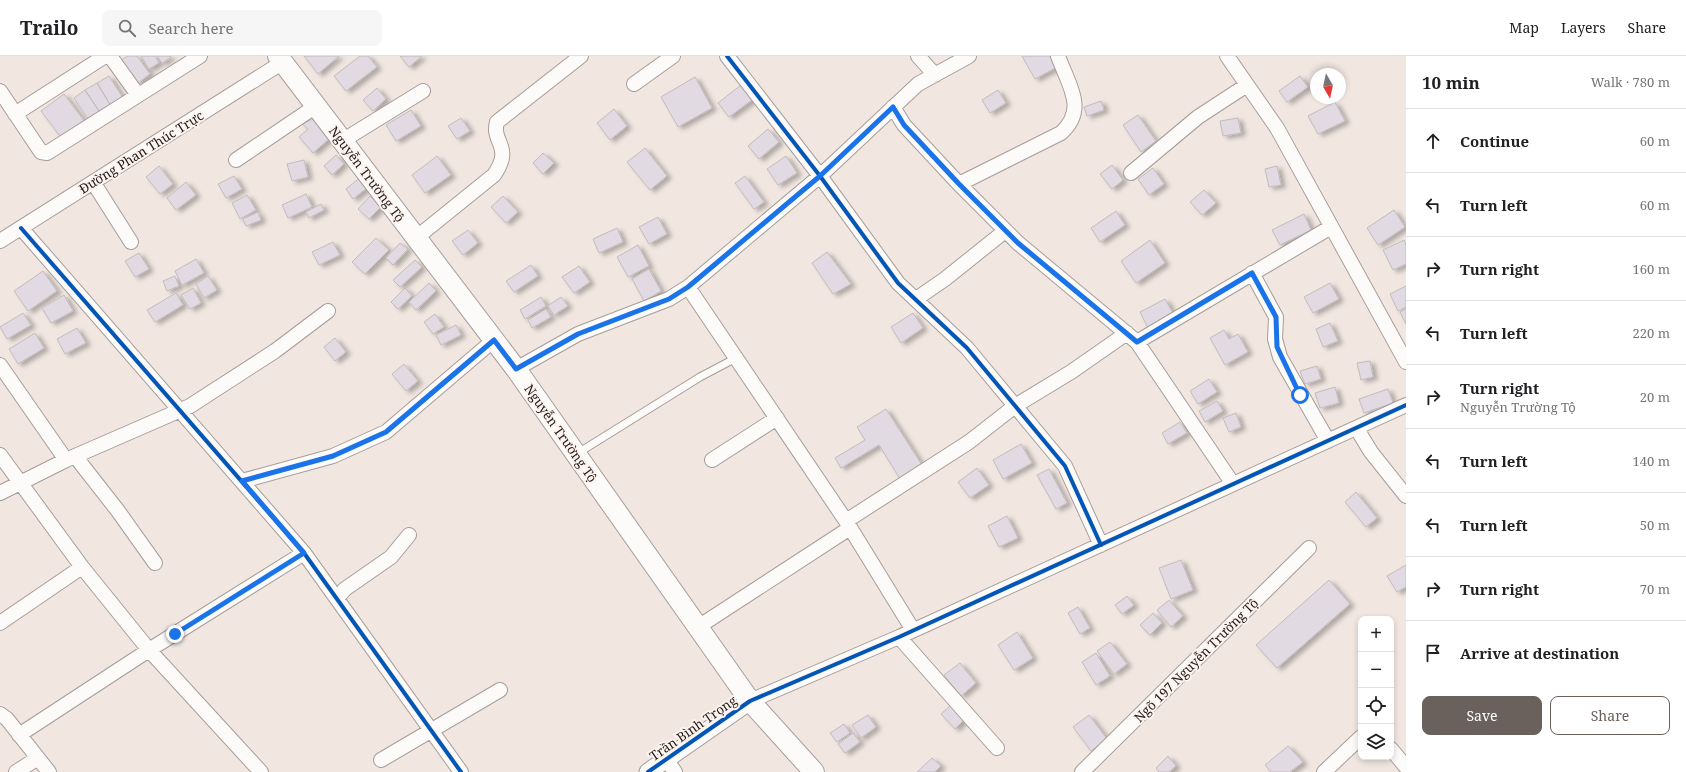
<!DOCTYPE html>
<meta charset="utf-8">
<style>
:root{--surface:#fff;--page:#f6f6f6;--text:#202124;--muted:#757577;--line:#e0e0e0;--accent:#6a615d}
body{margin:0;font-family:"Noto Serif",serif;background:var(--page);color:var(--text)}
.controls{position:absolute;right:12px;bottom:12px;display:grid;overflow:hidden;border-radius:8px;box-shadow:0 2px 6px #0003}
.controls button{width:36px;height:36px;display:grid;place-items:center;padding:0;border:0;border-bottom:1px solid var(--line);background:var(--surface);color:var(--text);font:20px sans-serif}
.compass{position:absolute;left:1310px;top:12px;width:36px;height:36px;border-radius:50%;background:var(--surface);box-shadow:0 2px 6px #0003;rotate:171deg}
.stop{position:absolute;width:12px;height:12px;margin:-9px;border:3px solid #1a73e8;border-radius:50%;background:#fff}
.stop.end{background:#1a73e8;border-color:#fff;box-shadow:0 1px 4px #0008}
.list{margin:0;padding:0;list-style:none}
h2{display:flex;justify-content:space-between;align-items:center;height:52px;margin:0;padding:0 16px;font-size:17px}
h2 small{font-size:13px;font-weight:400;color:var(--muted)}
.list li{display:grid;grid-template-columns:26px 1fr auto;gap:12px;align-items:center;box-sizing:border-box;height:64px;padding:0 16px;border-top:1px solid var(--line)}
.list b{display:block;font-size:15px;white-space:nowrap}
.list p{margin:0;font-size:13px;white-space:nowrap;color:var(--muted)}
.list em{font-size:13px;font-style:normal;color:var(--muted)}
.actions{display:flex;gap:8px;padding:12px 16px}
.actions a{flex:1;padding:9px 0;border:1px solid var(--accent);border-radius:8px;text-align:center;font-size:14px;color:var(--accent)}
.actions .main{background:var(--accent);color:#fff}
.icon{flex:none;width:22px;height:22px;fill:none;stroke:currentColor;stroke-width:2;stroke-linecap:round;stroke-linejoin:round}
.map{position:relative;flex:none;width:1406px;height:716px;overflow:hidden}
header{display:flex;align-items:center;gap:24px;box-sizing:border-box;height:56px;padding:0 20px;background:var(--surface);border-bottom:1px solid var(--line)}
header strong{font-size:19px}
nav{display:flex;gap:22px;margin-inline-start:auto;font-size:14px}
.search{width:280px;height:36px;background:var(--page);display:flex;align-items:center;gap:10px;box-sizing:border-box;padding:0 14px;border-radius:8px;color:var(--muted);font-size:15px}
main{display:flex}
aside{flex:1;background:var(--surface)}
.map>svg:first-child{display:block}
.building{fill:#e1dae2;stroke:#c2bcbd;filter:url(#shadow)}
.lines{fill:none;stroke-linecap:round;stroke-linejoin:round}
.service-casing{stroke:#a69d99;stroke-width:9}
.minor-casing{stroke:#a69d99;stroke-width:16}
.tertiary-casing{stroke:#a69d99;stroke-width:19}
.secondary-casing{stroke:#a69d99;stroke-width:22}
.service{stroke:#fdfbfa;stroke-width:7}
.minor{stroke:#fdfbfa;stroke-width:14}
.tertiary{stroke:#fdfbfa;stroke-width:17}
.secondary{stroke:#fdfbfa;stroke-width:20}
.cycleway-casing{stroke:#fcf3ef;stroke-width:6}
.cycleway{stroke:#0057b8;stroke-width:4}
.route{stroke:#1a73e8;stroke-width:5}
.labels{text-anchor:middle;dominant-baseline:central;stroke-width:4;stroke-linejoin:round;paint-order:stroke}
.street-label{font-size:13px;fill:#211a16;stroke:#fcf3ef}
</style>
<header>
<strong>Trailo</strong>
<div class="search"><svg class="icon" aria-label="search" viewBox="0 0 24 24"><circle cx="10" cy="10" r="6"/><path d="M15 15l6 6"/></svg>Search here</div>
<nav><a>Map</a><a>Layers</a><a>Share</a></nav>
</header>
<main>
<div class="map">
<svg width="1406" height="716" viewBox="0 0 1406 716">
<defs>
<filter id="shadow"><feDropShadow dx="4.5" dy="2.5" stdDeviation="2" flood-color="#0004"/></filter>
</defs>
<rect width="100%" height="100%" fill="#f1e6e0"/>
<path class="building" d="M128,0h9l13,18 -12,9 -17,-23z
M141,0h14l4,7 -10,6z
M157,0h13l1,1 -9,6z
M304,0h35l-21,18z
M360,0h8l9,11 -31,24 -12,-15z
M400,0h22l-13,11z
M1022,0h28l7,11 -22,12z
M109,20l14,22 -12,8 -14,-23z
M1300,20l8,11 -21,15 -8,-11z
M695,21l17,31 -34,19 -17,-30z
M97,27l14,23 -10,8 -16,-24z
M741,29l11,15 -23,17 -11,-14z
M377,32l9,11 -13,12 -10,-11z
M85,34l16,24 -11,8 -16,-24z
M998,34l8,13 -16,10 -8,-13z
M64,38l21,28 -23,17 -21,-28z
M1101,45l3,9 -17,6 -3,-9z
M1335,46l10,19 -27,13 -10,-18z
M614,53l13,17 -17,14 -13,-17z
M411,54l10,16 -25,15 -10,-16z
M1138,59l18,26 -15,11 -18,-27z
M461,62l9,13 -13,8 -9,-13z
M1238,62l3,15 -18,3 -3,-15z
M313,63l17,19 -17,15 -14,-16 9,-8 -6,-5z
M768,73l11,13 -20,17 -11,-13z
M645,92l22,28 -17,14 -23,-28z
M543,97l11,10 -11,11 -10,-11z
M336,99l8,9 -12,11 -8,-9z
M437,100l14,19 -26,18 -13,-18z
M786,100l11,17 -19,12 -11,-16z
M304,104l4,17 -16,4 -5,-17z
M1112,109l11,15 -11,9 -12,-15z
M159,110l14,18 -13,10 -14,-17z
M1277,110l4,19 -12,2 -4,-18z
M1153,112l11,16 -15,11 -11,-16z
M234,120l8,13 -16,9 -8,-14z
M745,120l19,26 -10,7 -19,-26z
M361,121l7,10 -15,12 -7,-10z
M186,126l10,13 -20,15 -9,-12z
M1204,134l12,13 -14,12 -12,-13z
M306,138l6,13 -24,11 -6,-13z
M247,139l9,15 -16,9 -8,-16z
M370,140l12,10 -13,13 -11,-10z
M503,140l15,16 -12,11 -15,-16z
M321,148l3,6 -15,8 -3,-6z
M1394,154l11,17 -27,18 -11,-17z
M1116,155l9,14 -25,17 -9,-14z
M258,156l3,8 -15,6 -3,-7z
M1304,158l7,16 -31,15 -8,-15z
M658,161l9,17 -18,10 -10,-17z
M617,172l6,14 -24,11 -6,-14z
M468,174l10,13 -15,12 -11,-14z
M376,182l13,12 -24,24 -13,-12z
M1150,184l15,23 -29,20 -15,-22z
M1404,184l2,5v19l-13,6 -10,-20z
M333,186l7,13 -21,10 -7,-13z
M400,187l8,6 -15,16 -7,-7z
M638,189l11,21 -21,11 -11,-20z
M827,196l24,32 -18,10 -21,-31z
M139,197l10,16 -14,8 -10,-16z
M196,203l8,14 -22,12 -7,-14z
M415,204l7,7 -22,20 -7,-7z
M531,209l7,11 -24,16 -8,-11z
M579,210l11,16 -16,11 -12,-16z
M649,213l12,22 -17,10 -12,-22z
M43,215l14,20 -29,20 -14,-20z
M175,220l4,10 -12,5 -4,-10z
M208,220l9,14 -13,8 -8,-14z
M429,227l7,8 -20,19 -7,-8z
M1330,227l9,16 -26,14 -9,-16z
M1406,230v21l-8,4 -8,-17z
M193,232l8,15 -11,6 -9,-14z
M405,232l7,8 -14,13 -7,-7z
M176,237l7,12 -28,17 -8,-12z
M64,239l9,16 -22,12 -9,-15z
M541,241l5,9 -21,13 -5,-9z
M561,241l7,9 -14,9 -6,-9z
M1165,243l9,16 -26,13 -8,-16z
M546,253l5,8 -19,11 -4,-8z
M1406,253v15l-6,-12z
M23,257l8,12 -24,14 -7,-12z
M913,257l10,15 -22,15 -10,-16z
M435,258l9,13 -11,7 -9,-12z
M1330,267l8,18 -15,6 -7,-18z
M456,269l5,10 -20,10 -5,-10z
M77,272l9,15 -21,11 -8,-15z
M1224,274l5,9 9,-5 10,18 -23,13 -15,-27z
M35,277l9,15 -26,16 -9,-15z
M335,282l11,14 -11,9 -11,-14z
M1370,305l3,16 -12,3 -4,-17z
M404,308l14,17 -12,10 -14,-17z
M1317,310l4,13 -16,5 -5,-13z
M1209,323l8,13 -19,12 -8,-13z
M1335,331l4,16 -19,5 -5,-15z
M1388,333l5,14 -29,10 -5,-14z
M1217,345l6,10 -18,11 -6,-11z
M886,353l36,56 -22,14 -21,-34 -38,23 -6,-10 30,-18 -8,-13z
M1236,357l5,14 -12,5 -6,-14z
M1180,366l7,11 -19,11 -6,-11z
M1021,388l11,19 -29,16 -10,-19z
M977,412l12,17 -19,13 -12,-16z
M1049,413l18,34 -11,6 -19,-34z
M1356,436l21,26 -11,9 -21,-25z
M1007,460l11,22 -19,9 -11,-21z
M1181,504l12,30 -22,9 -12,-31z
M1406,509v22l-9,5 -10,-16z
M1329,524l21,24 -73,64 -21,-23z
M1127,540l7,9 -12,9 -7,-9z
M1169,544l14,16 -12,11 -14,-17z
M1078,551l12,21 -10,6 -12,-21z
M1153,557l9,10 -12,12 -10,-10z
M1017,576l16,26 -19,12 -16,-25z
M1110,586l17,22 -13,10 -17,-23z
M1096,597l14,23 -14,9 -14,-23z
M960,607l16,20 -15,13 -17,-21z
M951,649l14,14 -10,10 -14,-15z
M868,659l8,12 -15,11 -9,-13z
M1089,659l18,24 -16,12 -18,-24z
M844,668l6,9 -13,9 -7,-9z
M853,677l7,9 -15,11 -7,-9z
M1288,690l15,16 -13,10h-19l-6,-7z
M1168,700l8,10 -7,6h-10l-3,-4z
M932,702l9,8 -6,6h-18z"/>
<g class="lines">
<g class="service-casing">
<path id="service" d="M578,397l122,-76 36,-19"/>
</g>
<g class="minor-casing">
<path id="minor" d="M110,0l28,39
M727,0l93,120 78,107 69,65 98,118 36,79
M918,0l17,19
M1227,0l50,72 129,234
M634,28l39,-28
M0,35l41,61 6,1 153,-97
M893,51l11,18 55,59 59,59 119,99 96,142
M15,58l90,-58
M342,85l81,-50
M236,104l80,-54
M1131,117l67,-56 49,-32
M93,126l38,60
M959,128l102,-51c27,-24 7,-49 -3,-77
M21,172l283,325 157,219
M416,182l78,-63c20,-29 -3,-32 3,-53l84,-66
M0,185l283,-179
M1252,217l24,44 -1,22 5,18 48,84
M688,231l158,234 67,109
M916,243l29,-20 60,-48
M1137,286l194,-115
M0,309l66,95
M516,313l62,-35 91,-35 19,-12 132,-111 98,-92 51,-28
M1357,373l14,23 35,44
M0,399l82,112 67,83 112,122
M75,400l43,55 37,52
M712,404l65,-42
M242,425l91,-25 53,-24 108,-92
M0,437l66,-33 124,-54 85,-55 53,-40
M846,465l123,-79 46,-36 56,-34 56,-39
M337,542l8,-9 46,-32 18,-22
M0,567l82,-56
M698,571l152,-99
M899,581l98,111
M750,645l149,-64 507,-232
M0,658l7,5 42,53
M19,679l130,-85 155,-97
M1391,693l15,18
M666,703l9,13
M381,704l119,-70
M16,716l22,-14
M1082,716l227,-224
M1324,716l37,-35"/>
</g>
<g class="tertiary-casing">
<path id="tertiary" d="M648,716l102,-71"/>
</g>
<g class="secondary-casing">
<path id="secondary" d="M278,0l238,313 234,332 64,71"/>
</g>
<use href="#service" class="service"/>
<use href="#minor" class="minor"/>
<use href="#tertiary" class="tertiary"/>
<use href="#secondary" class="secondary"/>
<g class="cycleway-casing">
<path id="cycleway" d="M727,0l93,120 78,107 69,65 98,118 36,79
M21,172l283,325 157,219
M648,716l102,-71 149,-64 507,-232"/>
</g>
<use href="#cycleway" class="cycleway"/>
</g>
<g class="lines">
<path class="route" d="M175,578l129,-81 -62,-72 91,-25 53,-24 108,-92 22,29 62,-35 91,-35 19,-12 132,-111 73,-69 11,18 55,59 59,59 119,99 115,-69 24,44 1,30 23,48"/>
</g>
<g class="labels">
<g class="street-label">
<text transform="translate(141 96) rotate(-32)">Đường Phan Thúc Trực</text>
<text transform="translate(367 118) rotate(53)">Nguyễn Trường Tộ</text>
<text transform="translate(561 377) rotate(55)">Nguyễn Trường Tộ</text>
<text transform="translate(1196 604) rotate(-45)">Ngõ 197 Nguyễn Trường Tộ</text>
<text transform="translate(693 672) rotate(-35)">Trần Bình Trọng</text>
</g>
</g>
</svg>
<div class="controls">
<button>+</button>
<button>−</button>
<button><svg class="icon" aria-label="locate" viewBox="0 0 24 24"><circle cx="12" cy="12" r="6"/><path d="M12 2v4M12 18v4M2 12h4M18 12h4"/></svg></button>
<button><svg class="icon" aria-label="layers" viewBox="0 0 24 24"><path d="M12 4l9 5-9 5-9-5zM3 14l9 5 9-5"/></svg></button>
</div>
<svg class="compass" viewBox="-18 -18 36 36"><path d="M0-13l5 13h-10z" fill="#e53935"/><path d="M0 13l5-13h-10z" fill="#757577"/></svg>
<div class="stop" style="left:1300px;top:339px"></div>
<div class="stop end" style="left:175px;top:578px"></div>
</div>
<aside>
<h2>10 min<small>Walk · 780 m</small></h2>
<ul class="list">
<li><svg class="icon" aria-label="ahead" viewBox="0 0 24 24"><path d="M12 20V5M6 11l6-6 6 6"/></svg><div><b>Continue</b></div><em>60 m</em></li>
<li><svg class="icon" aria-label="left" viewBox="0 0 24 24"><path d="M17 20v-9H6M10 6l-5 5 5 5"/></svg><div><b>Turn left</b></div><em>60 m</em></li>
<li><svg class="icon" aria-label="right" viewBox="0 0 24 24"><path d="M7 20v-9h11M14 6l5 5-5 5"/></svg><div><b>Turn right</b></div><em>160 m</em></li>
<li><svg class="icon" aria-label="left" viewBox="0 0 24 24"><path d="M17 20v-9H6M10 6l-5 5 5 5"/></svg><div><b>Turn left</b></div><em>220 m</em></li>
<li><svg class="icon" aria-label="right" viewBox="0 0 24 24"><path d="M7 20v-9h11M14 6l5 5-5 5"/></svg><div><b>Turn right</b><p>Nguyễn Trường Tộ</p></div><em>20 m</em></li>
<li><svg class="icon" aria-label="left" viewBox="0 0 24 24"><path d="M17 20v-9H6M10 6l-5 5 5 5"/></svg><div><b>Turn left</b></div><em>140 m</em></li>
<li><svg class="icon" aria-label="left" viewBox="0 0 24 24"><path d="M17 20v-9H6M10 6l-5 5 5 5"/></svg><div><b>Turn left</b></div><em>50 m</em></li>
<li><svg class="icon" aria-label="right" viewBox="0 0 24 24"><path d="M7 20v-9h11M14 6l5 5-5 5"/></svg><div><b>Turn right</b></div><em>70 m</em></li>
<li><svg class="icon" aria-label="arrive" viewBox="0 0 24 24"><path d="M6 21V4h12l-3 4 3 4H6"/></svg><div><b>Arrive at destination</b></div></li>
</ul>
<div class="actions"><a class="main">Save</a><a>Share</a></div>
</aside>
</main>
